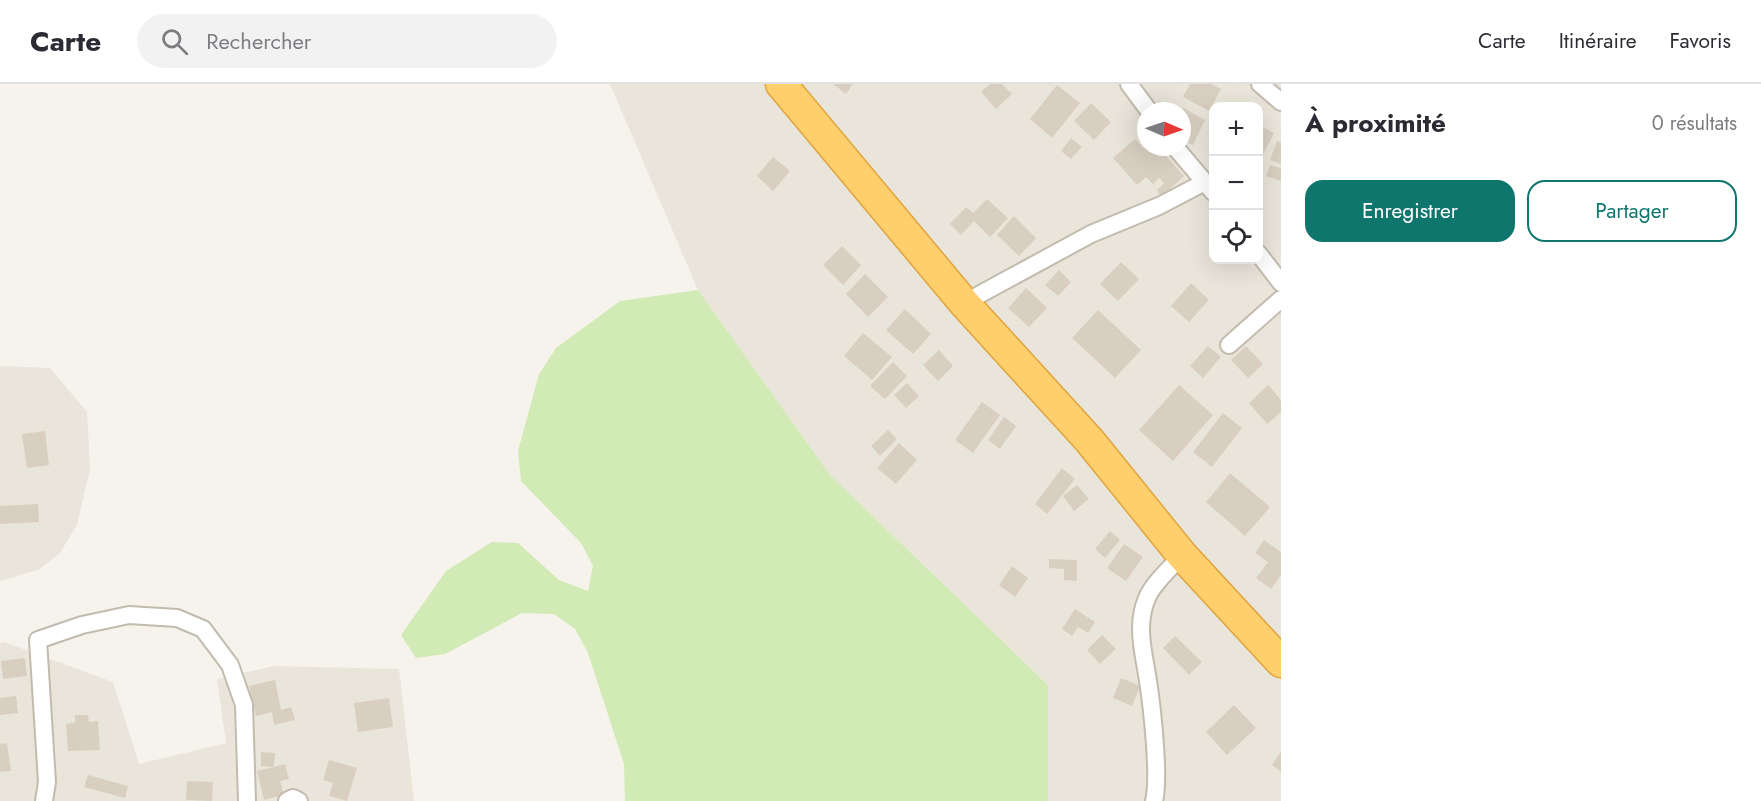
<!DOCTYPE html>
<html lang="fr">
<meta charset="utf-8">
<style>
:root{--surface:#fff;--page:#f2f2f3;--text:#2b2b33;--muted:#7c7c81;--line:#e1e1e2;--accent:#0f766e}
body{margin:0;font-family:Jost,sans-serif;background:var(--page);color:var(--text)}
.controls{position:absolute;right:18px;top:18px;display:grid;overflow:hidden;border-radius:12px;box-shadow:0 6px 24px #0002}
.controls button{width:54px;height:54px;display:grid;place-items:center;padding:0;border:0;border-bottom:2px solid var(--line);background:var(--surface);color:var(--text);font:30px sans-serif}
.compass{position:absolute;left:1137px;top:18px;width:54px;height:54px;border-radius:50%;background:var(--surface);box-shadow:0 6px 24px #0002;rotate:92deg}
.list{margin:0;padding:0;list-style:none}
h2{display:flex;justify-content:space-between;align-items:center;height:78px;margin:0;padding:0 24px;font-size:26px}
h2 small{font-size:20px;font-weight:400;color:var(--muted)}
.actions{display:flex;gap:12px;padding:18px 24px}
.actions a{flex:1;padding:14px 0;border:2px solid var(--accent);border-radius:18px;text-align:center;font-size:21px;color:var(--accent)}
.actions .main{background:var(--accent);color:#fff}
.icon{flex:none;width:33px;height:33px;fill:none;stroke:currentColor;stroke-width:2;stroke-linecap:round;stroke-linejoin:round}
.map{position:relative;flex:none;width:1281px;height:717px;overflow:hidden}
header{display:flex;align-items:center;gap:36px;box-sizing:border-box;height:84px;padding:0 30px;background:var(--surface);border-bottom:2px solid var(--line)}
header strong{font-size:28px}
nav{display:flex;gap:33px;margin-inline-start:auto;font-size:21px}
.search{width:420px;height:54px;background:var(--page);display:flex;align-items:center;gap:15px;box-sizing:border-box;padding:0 21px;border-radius:33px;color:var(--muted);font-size:22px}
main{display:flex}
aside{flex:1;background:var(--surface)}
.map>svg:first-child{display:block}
.residential{fill:#eae5da;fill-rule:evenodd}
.green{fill:#d2eab5}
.building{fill:#d8cfc1}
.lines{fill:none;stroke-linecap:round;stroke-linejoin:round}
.street-casing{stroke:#c2bbae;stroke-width:20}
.highway-casing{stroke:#e0a43c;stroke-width:33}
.street{stroke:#fff;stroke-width:16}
.highway{stroke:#ffcf6e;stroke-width:30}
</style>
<header>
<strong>Carte</strong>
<div class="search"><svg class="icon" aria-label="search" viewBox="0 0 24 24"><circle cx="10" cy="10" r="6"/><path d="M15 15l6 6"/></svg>Rechercher</div>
<nav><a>Carte</a><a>Itinéraire</a><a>Favoris</a></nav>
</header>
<main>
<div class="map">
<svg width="1281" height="717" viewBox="0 0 1281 717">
<rect width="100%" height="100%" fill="#f6f3ec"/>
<path class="residential" d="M610,0h671v717h-233v-116l-218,-210 -132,-185zM1214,22h44v154h-44zM1146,27h36v36h-36z
M0,282l50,2 37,44 3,57 -13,56 -17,28 -22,17 -38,11z
M4,558l109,40 26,82 87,-21 -9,-64 56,-13 126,3 15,132h-414v-158z"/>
<path class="green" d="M698,206l132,185 218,210v116h-423l-1,-37 -36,-111 -13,-24 -21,-15 -32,-1 -77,41 -29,4 -15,-23 45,-64 46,-29 26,1 41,37 29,11 5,-25 -12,-23 -60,-62 -3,-30 21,-77 17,-26 64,-47z"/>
<path class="building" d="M833,0h20l-7,10z
M990,0h12l10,10 -16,15 -15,-17z
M1190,0h21l10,5 -12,22 -26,-14z
M1057,1l23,18 -28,35 -22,-19z
M1091,19l20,19 -17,18 -20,-19z
M1183,24l22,12 -12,25 -11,-5z
M1258,40l16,9 -11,21 -5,-2z
M1071,54l11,9 -11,12 -10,-8z
M1135,55l8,9 3,-2 12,1 26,29 -23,21 -4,-7 7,-7 -5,-5 -6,6 -7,-7 -9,8 -24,-27z
M1277,57l4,2v21l-11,-4z
M773,73l17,14 -17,20 -16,-15z
M1270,81l11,3v13l-15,-5z
M987,115l21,19 -18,19 -16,-16 -13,14 -11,-11 16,-17 7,6z
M1014,132l22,22 -17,18 -22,-21z
M842,162l19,19 -18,20 -20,-20z
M1121,178l18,17 -21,22 -18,-17z
M1059,186l12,12 -13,14 -13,-11z
M865,190l23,23 -20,20 -22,-23z
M1191,199l18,17 -20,22 -18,-16z
M1026,204l21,20 -18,19 -21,-19z
M905,225l26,25 -18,20 -27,-24z
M1098,226l43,40 -26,28 -43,-40z
M863,249l29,24 -20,23 -28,-24z
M1208,262l13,11 -18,21 -13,-12z
M1246,262l17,18 -15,14 -17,-18z
M939,266l14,16 -15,15 -15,-16z
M893,278l14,14 -22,23 -15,-13z
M907,299l12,13 -13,12 -12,-13z
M1179,301l34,30 -40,46 -34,-31z
M1268,301l13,15v12l-14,12 -18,-21z
M982,318l18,13 -27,38 -18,-13z
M1223,329l19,15 -30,39 -19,-15z
M1004,333l12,9 -16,23 -12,-9z
M888,346l9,9 -17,17 -9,-10z
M45,347l4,34 -22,3 -5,-34z
M899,359l18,17 -21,24 -19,-16z
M1062,384l13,11 -28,35 -12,-10z
M1230,389l40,34 -25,29 -39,-34z
M1077,401l12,14 -15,12 -11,-15z
M38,420l1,18 -39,2v-18z
M1110,447l10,9 -15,18 -10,-9z
M1264,456l17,12v23l-10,14 -15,-11 12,-16 -13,-9z
M1124,460l19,13 -17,24 -19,-13z
M1049,475l28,1v21l-13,-1v-11l-15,-1z
M1012,482l16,12 -13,19 -16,-12z
M1075,525l20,13 -7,11 -10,-6 -6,9 -10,-7z
M1102,551l14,14 -16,15 -13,-14z
M1175,552l27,26 -13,13 -26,-27z
M25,574l2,18 -24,3 -2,-18z
M1121,594l19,8 -8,20 -19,-8z
M275,596l6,30 10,-3 4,13 -21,5 -2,-13 -16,4 -7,-30z
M16,612l2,17 -18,2v-17z
M389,614l4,29 -35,5 -4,-29z
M1234,621l22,23 -29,27 -21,-23z
M75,631h13l1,7 9,-1 2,29 -32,1 -2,-27 9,-1z
M7,659l4,28 -11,1v-28z
M1281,667v21l-9,-7z
M261,668l14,1 -1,14 11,-3 4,15 -9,2 4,14 -20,5 -7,-29 17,-4 -13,-1z
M329,676l28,8 -10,33 -18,-5 4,-13 -10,-3z
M88,691l40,11 -3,12 -41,-11z
M187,697l26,1 -1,19 -26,-1z"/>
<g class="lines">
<g class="street-casing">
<path id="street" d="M1129,0l20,27
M1260,0l21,18
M1175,63l39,46
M1258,169l23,30
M964,219l127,-69 68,-28 46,-24
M1229,261l52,-46
M44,717l3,-19 -9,-142 44,-15 47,-10 48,3 26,11 27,36 14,40 3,96
M287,717l6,-3 6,3
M1154,717c6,-24 -2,-94 -6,-120 -4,-28 -13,-55 -1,-83 6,-15 24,-30 35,-43"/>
</g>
<g class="highway-casing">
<path id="highway" d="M781,0l183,219 125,137 93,115 99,107"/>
</g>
<use href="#street" class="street"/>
<use href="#highway" class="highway"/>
</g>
</svg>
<div class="controls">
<button>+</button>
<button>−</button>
<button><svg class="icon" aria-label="locate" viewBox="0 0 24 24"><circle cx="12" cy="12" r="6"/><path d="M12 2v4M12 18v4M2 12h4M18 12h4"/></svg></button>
</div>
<svg class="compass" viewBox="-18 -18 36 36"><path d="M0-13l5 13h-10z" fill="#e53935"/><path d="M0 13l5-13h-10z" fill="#7c7c81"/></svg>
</div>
<aside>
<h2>À proximité<small>0 résultats</small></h2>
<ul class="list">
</ul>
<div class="actions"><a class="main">Enregistrer</a><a>Partager</a></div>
</aside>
</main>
